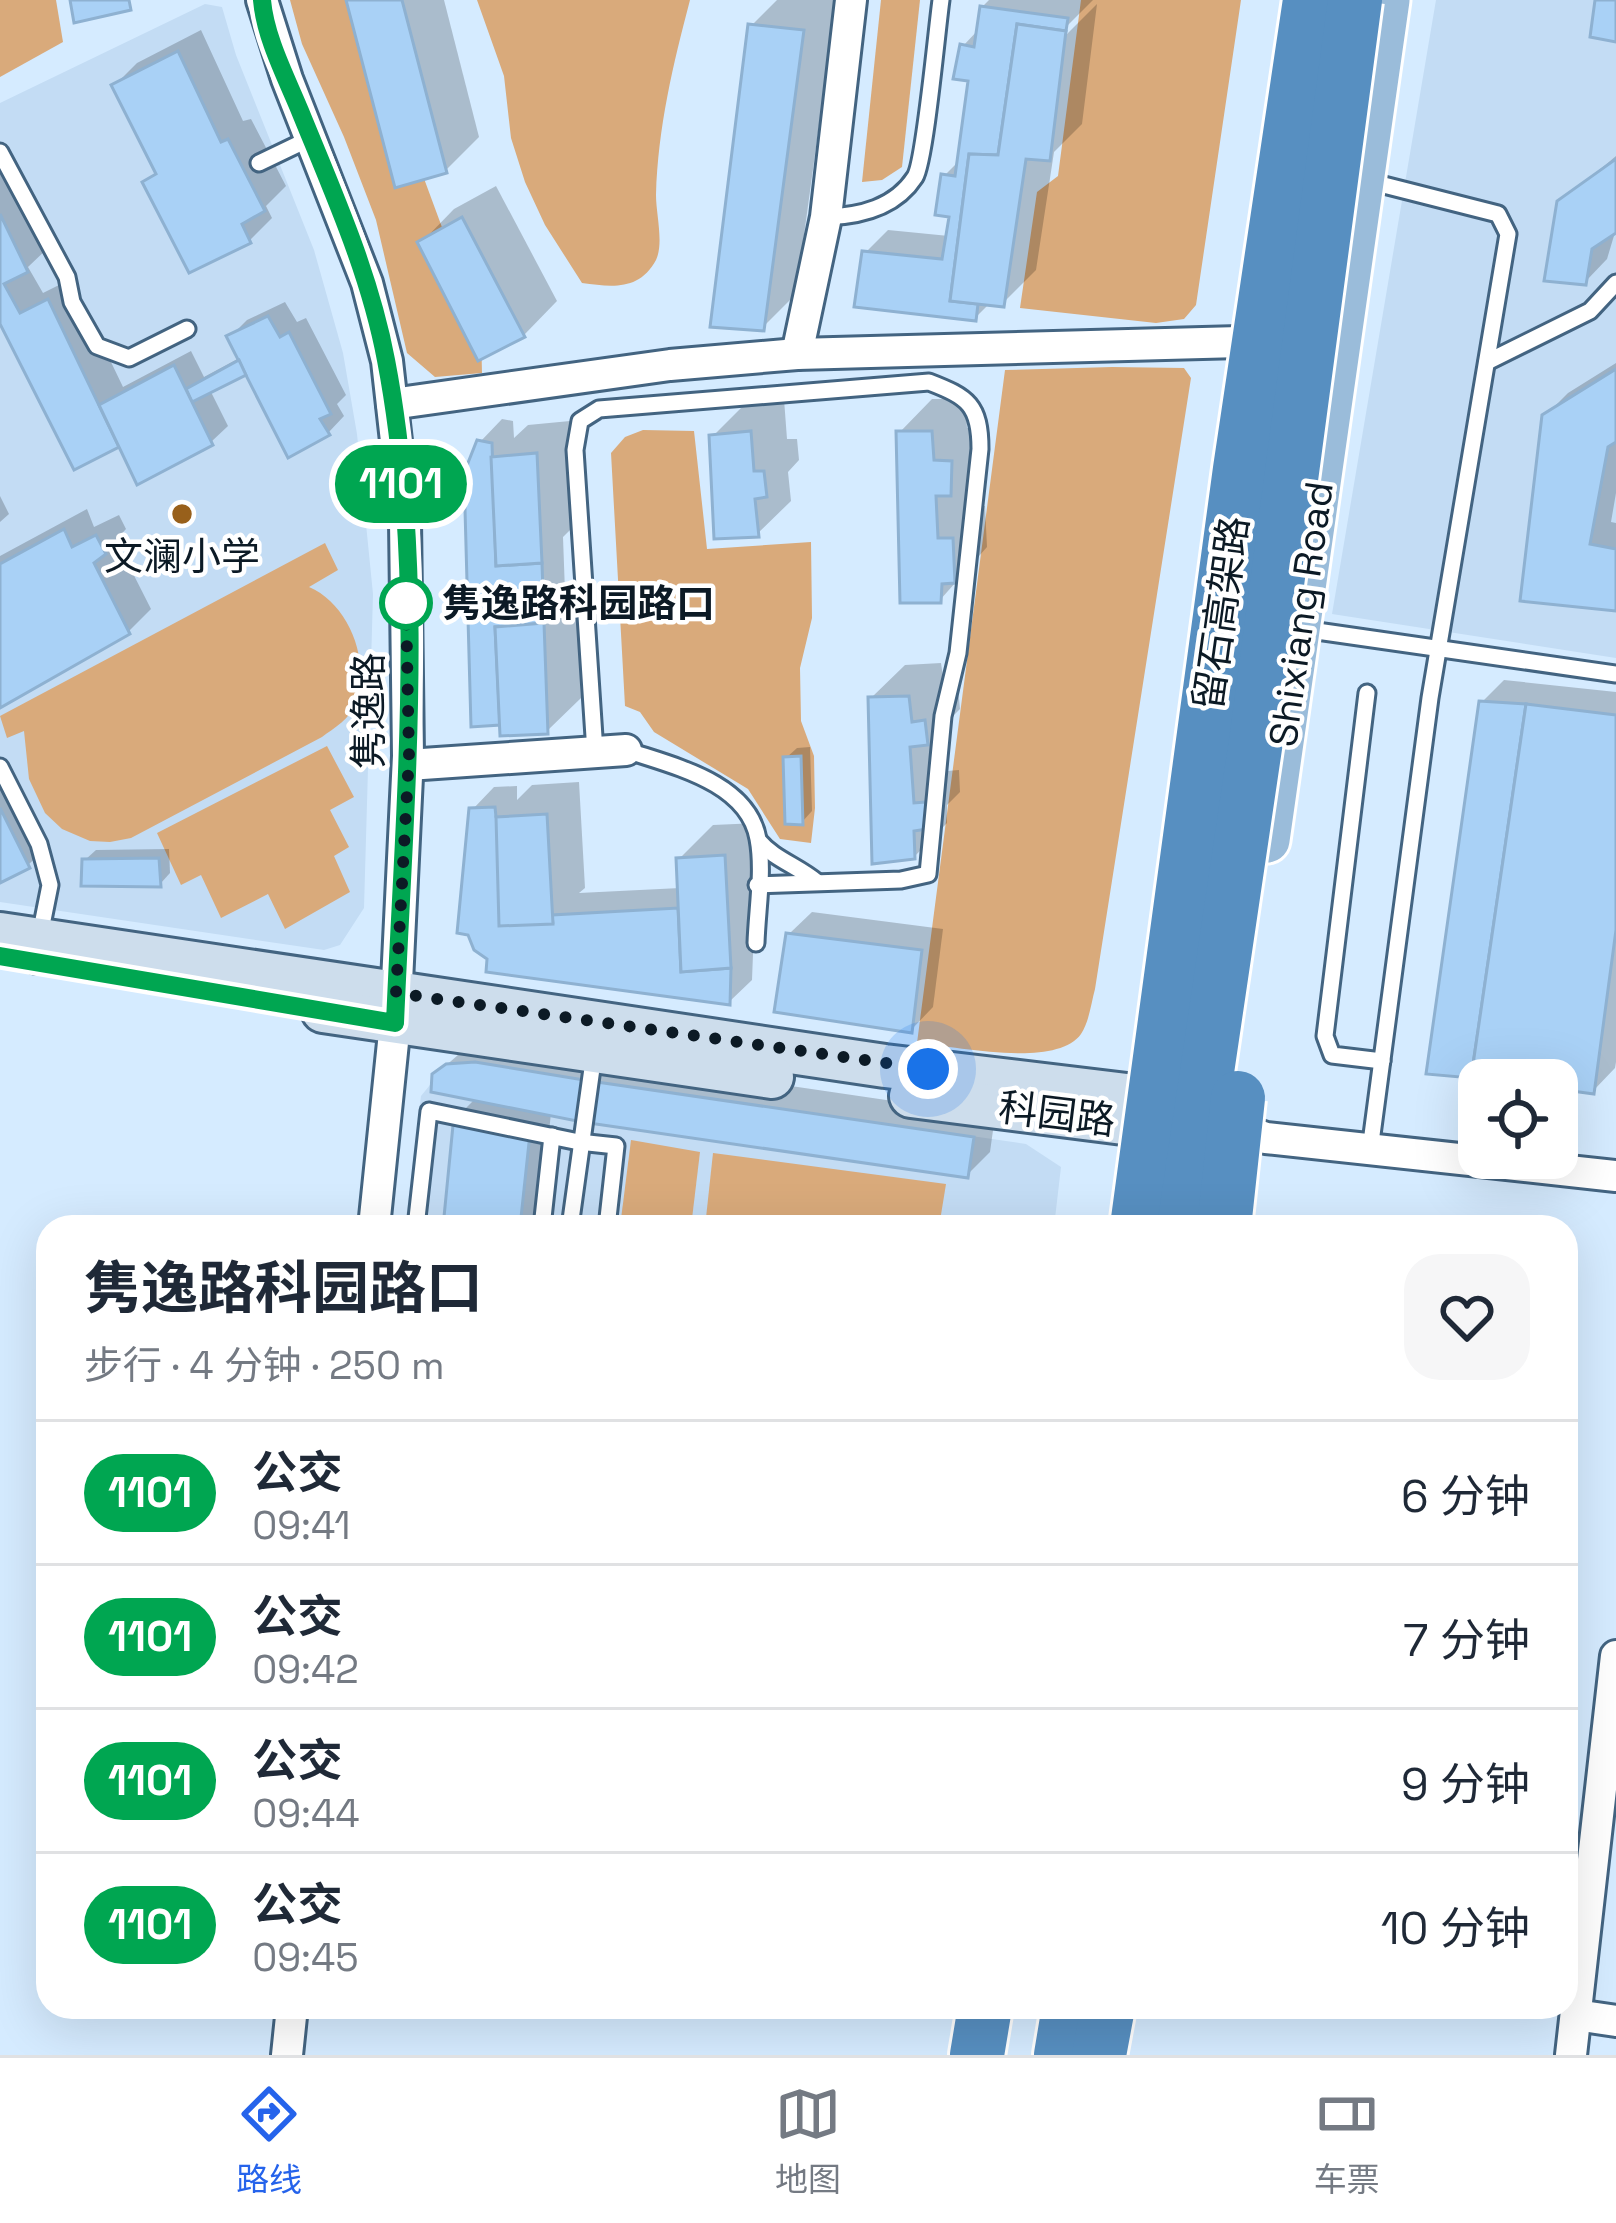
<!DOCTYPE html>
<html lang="zh">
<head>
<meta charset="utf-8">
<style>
  :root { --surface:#fff; --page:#f6f6f7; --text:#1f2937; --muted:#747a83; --line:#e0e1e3; --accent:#2563eb }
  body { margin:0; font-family:"Space Grotesk","Noto Sans SC",sans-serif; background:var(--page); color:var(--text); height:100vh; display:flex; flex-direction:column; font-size:45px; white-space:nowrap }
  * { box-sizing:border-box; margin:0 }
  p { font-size:39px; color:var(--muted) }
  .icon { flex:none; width:66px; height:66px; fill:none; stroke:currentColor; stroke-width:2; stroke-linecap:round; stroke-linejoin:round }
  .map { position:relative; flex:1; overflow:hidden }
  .drawer { position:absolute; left:36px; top:1215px; width:1542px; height:804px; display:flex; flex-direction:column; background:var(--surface); border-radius:36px; box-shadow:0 12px 48px #0002 }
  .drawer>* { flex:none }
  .badge { padding:0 24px; border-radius:39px; font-size:42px; line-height:78px }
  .controls { position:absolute; left:1458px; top:1059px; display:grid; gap:24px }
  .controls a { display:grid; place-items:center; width:120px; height:120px; border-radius:24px; background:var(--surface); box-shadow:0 12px 48px #0002; font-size:60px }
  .you { position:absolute; width:60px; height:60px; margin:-30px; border:9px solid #fff; border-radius:50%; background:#1a73e8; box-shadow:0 0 0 18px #1a73e833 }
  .map>.badge { position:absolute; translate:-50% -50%; box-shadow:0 0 0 6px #fff }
  .round { display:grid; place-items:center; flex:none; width:126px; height:126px; border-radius:36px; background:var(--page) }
  .head { display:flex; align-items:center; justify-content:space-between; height:204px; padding:0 48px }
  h1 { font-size:57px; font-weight:700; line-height:90px }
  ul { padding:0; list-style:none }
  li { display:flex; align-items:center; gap:36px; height:144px; padding:0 48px; border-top:3px solid var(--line) }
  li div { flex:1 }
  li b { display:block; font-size:45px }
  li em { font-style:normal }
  li .badge { min-width:132px; font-weight:700; text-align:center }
  .tabs { display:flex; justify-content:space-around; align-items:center; height:168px; border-top:3px solid var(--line); background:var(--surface); font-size:33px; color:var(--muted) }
  .tabs a { display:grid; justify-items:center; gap:6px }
  .tabs .active { color:var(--accent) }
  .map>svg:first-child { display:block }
  .built { fill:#c3dcf4 }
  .green { fill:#d9aa7b }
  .shadow { fill:#0003 }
  .building { fill:#a9d1f6; stroke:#8eb1d1; stroke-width:3 }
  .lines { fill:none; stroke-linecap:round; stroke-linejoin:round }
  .lane-casing { stroke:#436481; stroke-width:21 }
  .street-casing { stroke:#436481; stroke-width:36 }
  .secondary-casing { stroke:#436481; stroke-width:48 }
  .primary-casing { stroke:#fff; stroke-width:51 }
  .highway-casing { stroke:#fff; stroke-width:60 }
  .lane { stroke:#fff; stroke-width:15 }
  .street { stroke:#fff; stroke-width:30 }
  .secondary { stroke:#cdddec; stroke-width:42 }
  .primary { stroke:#9abcda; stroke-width:45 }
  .highway { stroke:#578fc1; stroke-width:54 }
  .highway-bridge-casing { stroke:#fff; stroke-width:60; stroke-linecap:butt }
  .highway-bridge { stroke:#578fc1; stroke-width:54 }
  .line-casing { stroke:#fff; stroke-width:27 }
  .line { stroke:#00a651; stroke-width:18 }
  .walk { stroke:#0c1a25; stroke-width:12; stroke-dasharray:0 21.6 }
  .poi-dot { fill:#98601b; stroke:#fff; stroke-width:4.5 }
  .stop-dot { fill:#fff; stroke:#00a651; stroke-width:6 }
  .labels { text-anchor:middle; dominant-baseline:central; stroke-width:9; stroke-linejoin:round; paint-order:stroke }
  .poi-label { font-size:39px; fill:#0c1a25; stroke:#fff }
  .stop-label { font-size:39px; font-weight:bold; fill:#0c1a25; stroke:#fff; text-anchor:start }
  .street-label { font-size:39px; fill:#0c1a25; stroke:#fff }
</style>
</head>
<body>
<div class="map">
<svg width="1616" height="2055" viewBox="0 0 1616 2055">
  <rect width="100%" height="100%" fill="#d5ebff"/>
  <g class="built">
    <polygon points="1436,0 1616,0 1616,658 1332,614"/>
    <polygon points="205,4 222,7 236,55 314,250 343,353 357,434 373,594 364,908 340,945 324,950 0,902 0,103"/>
    <polygon points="467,1063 1026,1144 1061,1167 1054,1227 405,1227 421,1096 438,1075"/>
  </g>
  <g class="green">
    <polygon points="0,0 56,0 63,42 0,77"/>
    <polygon points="290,0 395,0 419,165 481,333 482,373 435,377 407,353 376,220 344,137 302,44"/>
    <path d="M477,0H690C673,65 658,127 656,195C656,214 664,243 656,260C639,291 612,287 582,283L545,225L525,182L511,138L504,76Z"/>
    <polygon points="881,0 920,0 902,167 882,180 862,182"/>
    <polygon points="1081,0 1241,0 1196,305 1184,319 1156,323 1020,308 1037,192 1058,176"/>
    <path d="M1112,367L1184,368L1191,378L1095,989C1091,1004 1089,1022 1081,1034C1056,1069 956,1046 917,1043L1005,370Z"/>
    <polygon points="643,430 694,431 707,549 811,542 812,618 800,668 801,721 814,756 815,808 811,843 780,839 748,789 654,732 640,712 625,706 611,453 625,437"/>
    <path d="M325,543L338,570L309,587C349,604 371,661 356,703C350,719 334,728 322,737L131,838L110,842L90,841L62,829L45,813L29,779L24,731L7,738L0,716Z"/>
    <polygon points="327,746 354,797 330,810 349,847 334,856 350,892 285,929 268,894 221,918 201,875 181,885 157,833"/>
    <polygon points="631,1140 700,1152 691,1227 620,1227"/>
    <polygon points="713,1153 946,1184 939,1227 705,1227"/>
  </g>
  <g class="shadow">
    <polygon points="349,0 444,0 479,137 445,171"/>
    <polygon points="777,0 836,0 796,294 762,328 751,26"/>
    <polygon points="989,0 1093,0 1053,40 1057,44 1097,4 1082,124 1054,152 1036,270 1002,304 990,303 975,318 865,253 888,230 949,236 952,214 944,176 960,160 972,78 963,46 979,29 982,7"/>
    <polygon points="201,30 243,121 251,119 286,186 266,206 272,218 250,240 146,182 157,171 115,85 137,63"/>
    <polygon points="0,147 49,247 28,267 43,293 71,279 123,387 191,351 204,377 241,357 230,337 247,320 285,302 297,322 306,318 346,395 337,404 344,416 328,433 247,371 210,390 228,426 211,442 120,443 0,320"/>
    <polygon points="1616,156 1616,229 1607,259 1585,282 1560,203"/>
    <polygon points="496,186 557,301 524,335 421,243 454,209"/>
    <polygon points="1616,363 1616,493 1611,522 1616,523 1616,608 1524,598 1545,416 1568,393"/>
    <polygon points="784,399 787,439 797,439 799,460 788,472 791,501 757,534 712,437 746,403"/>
    <polygon points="932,399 965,399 967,428 984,429 984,460 969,474 970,506 985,506 987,547 940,600 899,433"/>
    <polygon points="502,419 513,421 514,438 528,425 570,421 574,526 563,537 565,592 577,591 581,698 547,731 480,442"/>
    <polygon points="0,496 9,514 0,522"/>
    <polygon points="87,509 94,527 119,515 126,529 116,540 151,609 128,632 0,704 0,556"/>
    <polygon points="941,663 945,690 958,688 960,709 943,726 947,771 959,770 960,792 947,805 947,823 914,857 871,698 905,665"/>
    <polygon points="1504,680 1616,692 1616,1062 1615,1068 1593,1091 1557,1086 1557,1080 1503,1080 1430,1071 1482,702"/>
    <polygon points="810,747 812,811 802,822 786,758 797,748"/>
    <polygon points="0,759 45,849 28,865 0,880"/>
    <polygon points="579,782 585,888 579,893 680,888 679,859 713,825 758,823 752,980 729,1002 489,969 472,810 494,787 517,786 517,800 532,785"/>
    <polygon points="169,849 170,873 160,884 85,860 96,850"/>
    <polygon points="812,912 943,929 933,1007 911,1030 789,934"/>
    <polygon points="466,1048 615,1060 995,1116 990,1152 967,1175 551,1113 539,1227 446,1227 457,1117 476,1098 435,1075"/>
  </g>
  <g class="building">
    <polygon points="70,0 129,0 131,10 74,23"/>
    <polygon points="346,0 402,0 447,173 395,188"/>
    <polygon points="1595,0 1616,0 1616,42 1590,37"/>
    <polygon points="980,6 1068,18 1066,31 1017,24 998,155 969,154 950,301 978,304 976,321 854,307 862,251 942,259 949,217 935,215 941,174 955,176 968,81 953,79 960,44 974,47"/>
    <polygon points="748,24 804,30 764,331 710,327"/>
    <polygon points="1017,24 1066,31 1050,161 1026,159 1004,307 950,301 969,154 998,155"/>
    <polygon points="178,51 221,142 228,139 265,211 242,224 251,243 189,273 142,182 156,174 111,85"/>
    <polygon points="1616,159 1616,233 1592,249 1586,285 1544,281 1557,201"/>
    <polygon points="0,214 28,272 4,284 20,313 48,299 119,447 74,470 0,324"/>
    <polygon points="462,217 525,337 478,361 417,242"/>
    <polygon points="268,316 280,337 289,332 331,414 320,419 330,435 288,458 226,336"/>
    <polygon points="239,360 246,375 192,402 186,389"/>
    <polygon points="174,365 213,445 137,485 99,405"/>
    <polygon points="1616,369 1616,442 1608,447 1590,544 1616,549 1616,611 1520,601 1542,415"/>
    <polygon points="751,431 754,471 764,471 767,497 755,499 759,537 714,539 709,435"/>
    <polygon points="896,431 932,431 934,460 952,461 951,496 936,496 938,538 953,538 955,583 942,584 941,603 900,603"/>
    <polygon points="477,440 492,443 496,566 542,563 544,623 495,627 500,725 471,727 464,473"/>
    <polygon points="537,453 542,563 496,566 491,457"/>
    <polygon points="64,529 72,547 96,535 106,554 94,563 130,634 0,708 0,564"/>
    <polygon points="544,623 548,734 500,736 495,627"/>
    <polygon points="909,696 912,722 925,720 928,745 910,747 914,803 926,802 927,829 914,831 915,859 872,864 868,697"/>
    <polygon points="1479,701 1526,704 1471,1078 1426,1074"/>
    <polygon points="1526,704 1616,715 1616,930 1594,1094 1557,1089 1557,1080 1471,1078"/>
    <polygon points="801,756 803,825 785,824 783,757"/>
    <polygon points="495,807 496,817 553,924 552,915 678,908 681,972 731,968 730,1005 486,972 487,959 474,950 468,935 457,933 469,808"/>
    <polygon points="0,808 30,868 0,883"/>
    <polygon points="547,814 553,924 499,926 496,817"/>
    <polygon points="725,855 731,968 681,972 676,858"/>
    <polygon points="159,858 161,887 81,886 82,859"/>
    <polygon points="786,933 922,950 912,1033 774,1012"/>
    <polygon points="475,1062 590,1081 582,1122 431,1092 432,1074 446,1064"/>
    <polygon points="590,1081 974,1137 968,1178 582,1122"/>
    <polygon points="454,1115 531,1124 520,1227 443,1227"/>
  </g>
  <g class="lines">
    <defs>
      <g id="lane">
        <polyline points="0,152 67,277 72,302 97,346 129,358 187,329"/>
        <polyline points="259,163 311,138"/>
        <polyline points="1368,181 1498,214 1508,234 1430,698 1370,1150"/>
        <path d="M826,217C860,216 895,208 915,177C925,161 937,28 941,0"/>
        <polyline points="1487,362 1590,311 1616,283"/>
        <polyline points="1303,629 1616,674"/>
        <polyline points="1367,693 1325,1036 1332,1055 1382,1061"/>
        <path d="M626,750C673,766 748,782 758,839C764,871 757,910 756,943"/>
        <path d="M595,752L575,450L580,421L599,409L929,382C968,397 980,405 980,449L958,653L943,716L928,874L901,880L757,885"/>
        <polyline points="0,767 39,844 50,885 34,965"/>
        <path d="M759,841C774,859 798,866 817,882"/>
        <polyline points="416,1227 429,1111 579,1142 616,1146 607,1227"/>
        <polyline points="542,1227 552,1136"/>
        <polyline points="570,1227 594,1054"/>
      </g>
      <g id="street">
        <polyline points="262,0 287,79 367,283 387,361 405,521 408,756 395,1023 374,1227"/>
        <polyline points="797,354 826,217 851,0"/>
        <polyline points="392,404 670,365 797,354 1240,342"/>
        <polyline points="408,765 626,750"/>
        <polyline points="1225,1124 1266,1138 1616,1176"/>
        <polyline points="1576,2015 1616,2021"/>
        <polyline points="287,2055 292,2007"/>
        <polyline points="1571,2055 1616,1656"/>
      </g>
      <g id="secondary">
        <polyline points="0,934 885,1066 1135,1096 1179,1109"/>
        <polyline points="323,1011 772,1077"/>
        <polyline points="911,1096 1131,1124 1171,1124"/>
      </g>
      <polyline id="primary" points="1267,840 1387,0"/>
      <g id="highway">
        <polyline points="977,2055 985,2007"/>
        <polyline points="1061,2055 1069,2007"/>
        <polyline points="1099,2055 1108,2007"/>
      </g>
    </defs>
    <use href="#lane" class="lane-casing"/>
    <use href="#street" class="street-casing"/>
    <use href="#secondary" class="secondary-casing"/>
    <use href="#primary" class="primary-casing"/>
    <use href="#highway" class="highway-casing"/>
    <use href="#lane" class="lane"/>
    <use href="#street" class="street"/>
    <use href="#secondary" class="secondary"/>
    <use href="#primary" class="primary"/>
    <use href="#highway" class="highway"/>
    <defs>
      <g id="highway-bridge">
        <polyline points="1137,1227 1240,469 1310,0"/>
        <polyline points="1184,1227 1257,734 1355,0"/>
        <polyline points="1224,1227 1238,1098"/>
      </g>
    </defs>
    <use href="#highway-bridge" class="highway-bridge-casing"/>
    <use href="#highway-bridge" class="highway-bridge"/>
  </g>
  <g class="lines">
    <defs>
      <path id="line" d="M0,956L395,1023C404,807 427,573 386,360C370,274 333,192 300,111C286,77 265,37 262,0"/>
    </defs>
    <use href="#line" class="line-casing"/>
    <use href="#line" class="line"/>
    <polyline class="walk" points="406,603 409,756 396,993 928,1069"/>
  </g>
  <circle class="poi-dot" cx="182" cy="514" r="12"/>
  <circle class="stop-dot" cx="406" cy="603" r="24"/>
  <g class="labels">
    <g class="poi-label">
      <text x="182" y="556">文澜小学</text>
    </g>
    <g class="stop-label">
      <text x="442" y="603">隽逸路科园路口</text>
    </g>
    <g class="street-label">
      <text transform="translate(1221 613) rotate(-82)">留石高架路</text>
      <text transform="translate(1301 614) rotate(-82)">Shixiang Road</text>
      <text transform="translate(368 711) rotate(-90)">隽逸路</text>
      <text transform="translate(1057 1114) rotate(7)">科园路</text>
    </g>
  </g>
</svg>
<div class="controls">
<a><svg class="icon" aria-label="locate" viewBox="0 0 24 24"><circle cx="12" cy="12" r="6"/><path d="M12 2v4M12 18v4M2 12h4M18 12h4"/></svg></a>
</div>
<div class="you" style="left:928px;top:1069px"></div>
<b class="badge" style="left:401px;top:484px;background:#00a651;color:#fff">1101</b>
<section class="drawer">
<div class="head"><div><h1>隽逸路科园路口</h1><p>步行 · 4 分钟 · 250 m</p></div><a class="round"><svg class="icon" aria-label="heart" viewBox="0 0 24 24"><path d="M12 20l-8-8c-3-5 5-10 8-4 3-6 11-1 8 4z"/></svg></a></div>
<ul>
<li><span class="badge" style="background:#00a651;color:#fff">1101</span><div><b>公交</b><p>09:41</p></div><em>6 分钟</em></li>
<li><span class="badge" style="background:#00a651;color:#fff">1101</span><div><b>公交</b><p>09:42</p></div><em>7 分钟</em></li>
<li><span class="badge" style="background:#00a651;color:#fff">1101</span><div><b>公交</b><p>09:44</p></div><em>9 分钟</em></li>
<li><span class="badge" style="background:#00a651;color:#fff">1101</span><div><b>公交</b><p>09:45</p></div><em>10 分钟</em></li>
</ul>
</section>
</div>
<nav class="tabs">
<a class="active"><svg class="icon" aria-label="directions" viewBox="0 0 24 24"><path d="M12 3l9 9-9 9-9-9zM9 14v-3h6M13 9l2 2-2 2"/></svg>路线</a>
<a><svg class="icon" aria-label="map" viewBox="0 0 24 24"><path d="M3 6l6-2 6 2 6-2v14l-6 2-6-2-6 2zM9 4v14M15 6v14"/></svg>地图</a>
<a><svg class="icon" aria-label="tickets" viewBox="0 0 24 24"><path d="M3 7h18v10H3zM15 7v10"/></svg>车票</a>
</nav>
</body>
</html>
